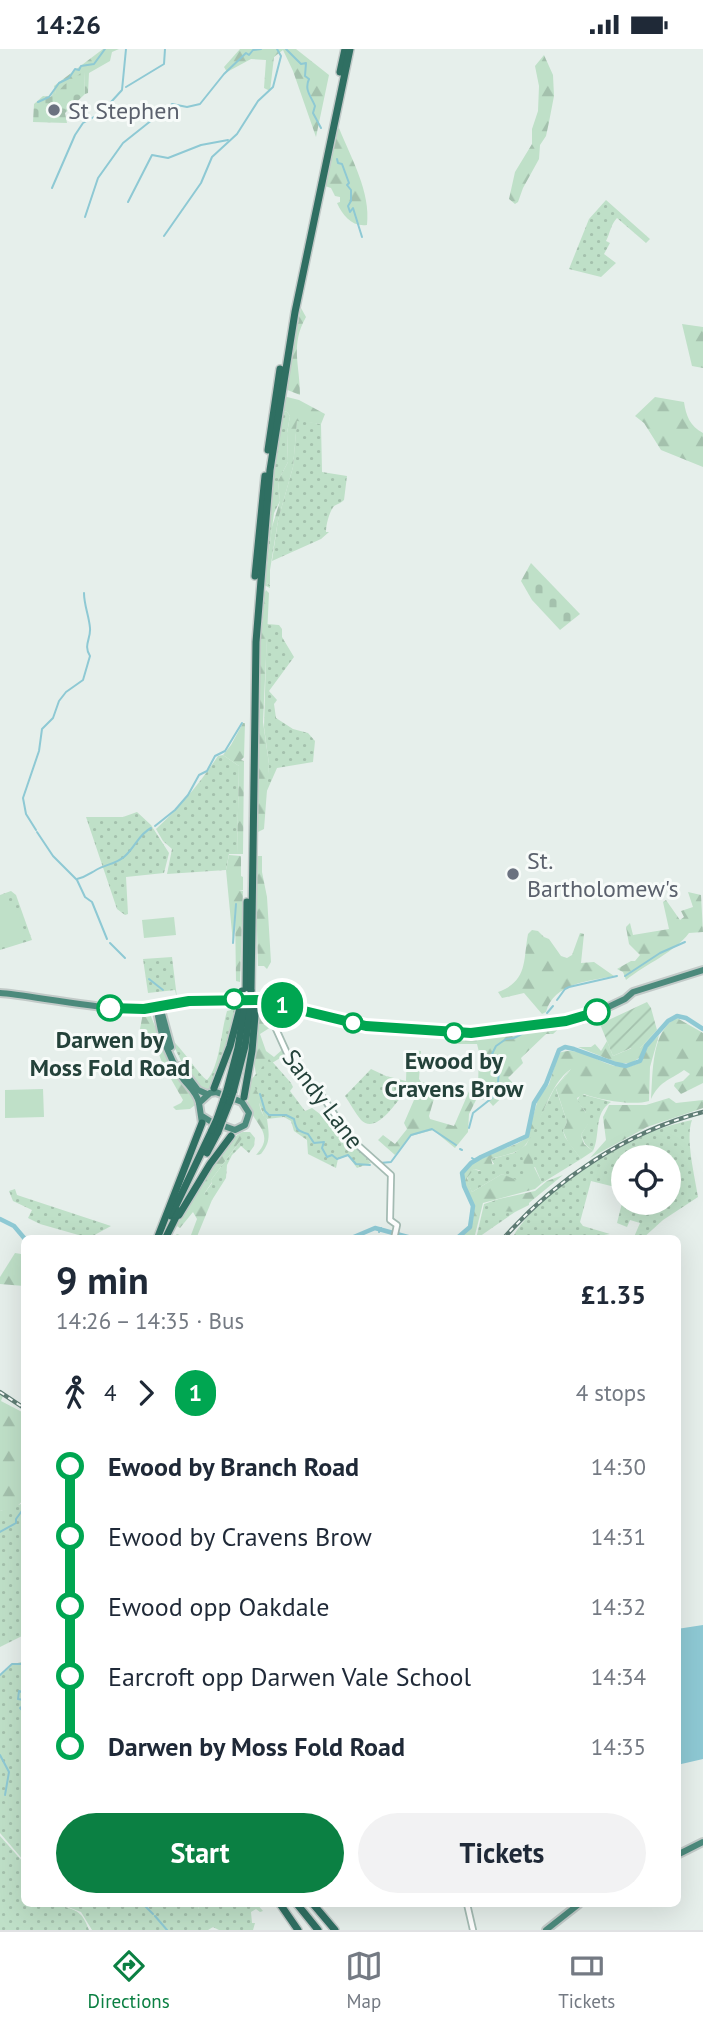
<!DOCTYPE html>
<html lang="en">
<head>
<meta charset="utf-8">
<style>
  :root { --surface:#fff; --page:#f2f2f3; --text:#1f2937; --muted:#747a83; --line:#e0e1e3; --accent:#0b8043 }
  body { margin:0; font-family:"PT Sans",sans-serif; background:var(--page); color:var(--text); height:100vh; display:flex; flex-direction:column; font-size:26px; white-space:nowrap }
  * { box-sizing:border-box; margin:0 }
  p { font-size:23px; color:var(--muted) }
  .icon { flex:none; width:38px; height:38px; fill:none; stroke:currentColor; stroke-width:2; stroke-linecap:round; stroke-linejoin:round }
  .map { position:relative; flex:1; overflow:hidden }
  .side { position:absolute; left:21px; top:1186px; width:660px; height:672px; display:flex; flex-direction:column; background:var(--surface); border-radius:10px; box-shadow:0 7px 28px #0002 }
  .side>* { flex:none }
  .badge { padding:0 14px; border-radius:23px; font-size:24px; line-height:46px }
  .tools { position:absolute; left:611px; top:1096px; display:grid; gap:14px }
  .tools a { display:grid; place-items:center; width:70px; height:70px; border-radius:50%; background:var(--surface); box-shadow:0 7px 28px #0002; font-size:35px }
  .map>.badge { position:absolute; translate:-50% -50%; box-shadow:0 0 0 4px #fff }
  .legs { display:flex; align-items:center; gap:10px; height:77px; padding:0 35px; font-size:23px }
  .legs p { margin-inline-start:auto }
  .overview { display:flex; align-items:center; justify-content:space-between; height:119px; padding:0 35px }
  h1 { font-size:38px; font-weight:600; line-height:52px }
  .action { display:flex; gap:14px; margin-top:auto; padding:14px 35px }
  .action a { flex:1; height:80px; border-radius:42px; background:var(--accent); color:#fff; font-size:28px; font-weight:600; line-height:80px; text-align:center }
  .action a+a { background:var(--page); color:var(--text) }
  ul { padding:0 35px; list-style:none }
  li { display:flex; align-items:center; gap:24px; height:70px; font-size:26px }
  li i { display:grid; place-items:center; width:10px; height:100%; margin:0 9px; background:currentColor }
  li i::after { content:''; width:18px; height:18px; margin:-9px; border:5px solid; border-radius:50%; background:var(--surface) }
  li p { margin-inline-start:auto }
  li:first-child i { background:linear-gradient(#0000 50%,currentColor 0) }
  li:last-child i { background:linear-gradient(currentColor 50%,#0000 0) }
  .status { display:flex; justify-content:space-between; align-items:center; height:49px; padding:0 35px; background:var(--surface); direction:ltr }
  .status svg { height:19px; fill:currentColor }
  .dock { display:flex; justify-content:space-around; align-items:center; height:98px; border-top:2px solid var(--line); background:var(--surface); font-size:19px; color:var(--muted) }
  .dock a { display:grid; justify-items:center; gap:4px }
  .dock .on { color:var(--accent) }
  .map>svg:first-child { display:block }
  .grass { fill:url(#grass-dots) }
  .forest { fill:url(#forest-firs) }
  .cemetery { fill:url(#cemetery-stones) }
  .garden { fill:url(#garden-furrows) }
  .pitch { fill:#bfe0c8 }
  .water { fill:#8ec9d4 }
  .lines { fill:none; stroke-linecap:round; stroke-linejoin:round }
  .stream { stroke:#8ec9d4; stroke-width:2 }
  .river { stroke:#8ec9d4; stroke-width:4.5 }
  .secondary-casing { stroke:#a4bbb3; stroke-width:8 }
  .trunk-casing { stroke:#c2cac8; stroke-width:10 }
  .motorway-casing { stroke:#c2cac8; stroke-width:10 }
  .secondary { stroke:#fff; stroke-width:4.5 }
  .trunk { stroke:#4c8a7c; stroke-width:6 }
  .motorway { stroke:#2f6f62; stroke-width:7 }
  .rail-casing { stroke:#5f7d75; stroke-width:4.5 }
  .rail { stroke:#f7fbf9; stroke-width:2; stroke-dasharray:5; stroke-linecap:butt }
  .motorway-bridge-casing { stroke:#c2cac8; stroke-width:10; stroke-linecap:butt }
  .motorway-bridge { stroke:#2f6f62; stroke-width:7 }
  .line-1-casing { stroke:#fff; stroke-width:16 }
  .line-1 { stroke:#00a651; stroke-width:10 }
  .worship-dot { fill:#6b7280; stroke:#f7fbf9; stroke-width:2.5 }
  .stop-1-dot { fill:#fff; stroke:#00a651; stroke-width:3.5 }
  .labels { text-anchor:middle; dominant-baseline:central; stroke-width:6; stroke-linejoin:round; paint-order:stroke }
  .worship-label { font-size:24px; fill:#5b616d; stroke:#f7fbf9; text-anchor:start }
  .stop-label { font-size:24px; font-weight:bold; fill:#24423a; stroke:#f7fbf9 }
  .street-label { font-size:24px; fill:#24423a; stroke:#f7fbf9 }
</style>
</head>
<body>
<div class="status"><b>14:26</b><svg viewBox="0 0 49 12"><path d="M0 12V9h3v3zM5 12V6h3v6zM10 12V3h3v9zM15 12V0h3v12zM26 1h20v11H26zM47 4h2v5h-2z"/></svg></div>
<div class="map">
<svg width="703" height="1881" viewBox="0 0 703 1881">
  <defs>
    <pattern id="grass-dots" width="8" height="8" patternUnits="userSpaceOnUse" patternTransform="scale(1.75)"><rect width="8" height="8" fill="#bfe0c8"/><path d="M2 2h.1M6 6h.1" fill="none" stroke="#a4c1ad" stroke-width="1.8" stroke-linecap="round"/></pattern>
    <pattern id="forest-firs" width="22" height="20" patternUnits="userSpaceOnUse" patternTransform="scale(1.75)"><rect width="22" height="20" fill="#bfe0c8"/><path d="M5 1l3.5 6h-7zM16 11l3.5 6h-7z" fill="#a4c1ad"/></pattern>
    <pattern id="cemetery-stones" width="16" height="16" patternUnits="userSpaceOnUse" patternTransform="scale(1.75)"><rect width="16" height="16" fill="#bfe0c8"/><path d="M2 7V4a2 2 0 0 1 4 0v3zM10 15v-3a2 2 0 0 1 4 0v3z" fill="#a4c1ad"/></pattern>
    <pattern id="garden-furrows" width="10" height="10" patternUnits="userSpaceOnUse" patternTransform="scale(1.75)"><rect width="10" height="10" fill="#bfe0c8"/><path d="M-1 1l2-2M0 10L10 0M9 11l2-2" fill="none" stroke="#a4c1ad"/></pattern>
  </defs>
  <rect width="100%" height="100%" fill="#e6efeb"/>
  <g class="grass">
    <path d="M606,151L650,190L646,194L617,169C611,175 610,184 606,192L610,194L604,205L616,214L601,228L569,220L589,170Z"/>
    <polygon points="281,361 287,363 290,367 287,384 288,413 278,432 280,452 274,464 265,533 270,536 270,539 262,535"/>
    <path d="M297,371L321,375L322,423L347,427L344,451C341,454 337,455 334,457C330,462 326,474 326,483H329L321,490L272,512L278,471L293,418Z"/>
    <polygon points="267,575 279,576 282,580 282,588 294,608 269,642 277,651 274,655 276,669 293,680 308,684 315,692 313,713 277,719 266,744 269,715 264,678"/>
    <path d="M223,706L239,717L237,805H229L226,821L167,825L172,800L163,792L156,780C180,758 200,734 218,707Z"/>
    <polygon points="137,763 151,776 169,804 164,824 126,828 128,865 125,866 117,860 86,768 123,768"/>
    <polygon points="11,842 16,846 32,891 0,901 0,846"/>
    <polygon points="172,908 177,949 175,941 148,944 143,910"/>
    <path d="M232,955L237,956L234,973L214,1036L210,1042C188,1034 180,1008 170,989C182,999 199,1026 207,1031C220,1017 221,982 227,962L231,961Z"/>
    <polygon points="269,1009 291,1034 293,1038 290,1042 305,1062 312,1059 324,1068 329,1062 348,1090 371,1114 357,1119 348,1107 338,1110 336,1119 308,1105 307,1091 294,1082 291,1072 284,1068 267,1070 264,1068 251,1031"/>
    <path d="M571,1019L556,1040L567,1073L563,1082L565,1088L581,1110L542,1134L535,1118L526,1120V1126L519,1133L502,1125L472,1143C468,1134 464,1127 474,1120L479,1122L494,1115L491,1110L514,1104L526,1096L554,1040Z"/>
    <path d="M371,1020L386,1027L400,1039L401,1048C393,1058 375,1085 361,1071C355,1064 350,1054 345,1047Z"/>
    <path d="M581,1045L611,1053C593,1065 601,1085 593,1102L585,1095L581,1086L588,1074L585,1062L577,1052Z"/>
    <path d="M692,1071C685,1089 695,1128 698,1148L663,1171L642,1190L634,1188L640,1174L630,1171L627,1178L617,1174L623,1150V1153H668V1108H623V1140L591,1132L580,1173L583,1177L610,1185L592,1188V1190H512C531,1152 601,1107 640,1088C656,1080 674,1075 692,1071Z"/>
    <polygon points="243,1083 250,1083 255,1089 254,1097 249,1104 241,1097 232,1106 227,1116 226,1129 212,1151 204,1151 204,1145 212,1134 211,1131 238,1095"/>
    <polygon points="15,1140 17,1146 111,1177 89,1189 40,1175 28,1169 32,1161 13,1152 9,1142"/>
    <polygon points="499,1150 499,1159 515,1163 476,1190 484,1155"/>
    <polygon points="24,1449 24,1586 0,1598 0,1462 21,1455"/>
    <polygon points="21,1613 24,1616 24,1812 0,1784 0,1627 12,1616"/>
    <path d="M0,1787L24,1814V1855C40,1855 70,1854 81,1866C84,1869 87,1876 89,1881H0Z"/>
    <polygon points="60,1855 196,1855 199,1860 197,1855 257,1855 263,1862 260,1863 256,1860 251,1863 252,1874 255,1874 253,1881 219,1881 213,1878 208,1881 92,1881 81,1863"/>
  </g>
  <g class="forest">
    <polygon points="103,0 119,0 112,3 110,12 89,24 88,44 85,45 84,23 56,46 54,37"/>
    <polygon points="240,0 296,0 329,26 316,88 293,22 283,1 274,8 270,42 264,39 266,11 251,10 227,23 224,18"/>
    <polygon points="544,6 553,26 554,47 549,73 546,87 540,96 539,110 523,139 518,153 515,155 509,150 515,123 532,95 532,80 538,62 539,37 535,17"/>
    <path d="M339,79C351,109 371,143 367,176C352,178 343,167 337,154L340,153V148L335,147L331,139L325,137L337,80Z"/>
    <path d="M301,259L306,268C290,296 300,316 300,346L285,340Z"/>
    <polygon points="682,275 703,278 703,319 692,317"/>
    <polygon points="283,347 299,351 325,365 321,375 297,372 293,418 278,471 270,521 270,536 265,533 272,478 280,452 278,432 288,413 287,384 290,367 287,363 281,361"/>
    <path d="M655,348L684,353C686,367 690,377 703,384V418L661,401L644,374L635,367Z"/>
    <polygon points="266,541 269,544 263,673 269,715 264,780 258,783 255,782 260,574 263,572 262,549"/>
    <polygon points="243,674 245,674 244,708 241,711 244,712 243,805 237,805 239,717 223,706 231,696"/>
    <polygon points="229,806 241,807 241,827 243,828 243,841 239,841 243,842 240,933 236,932 235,861 233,894 226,821"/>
    <polygon points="255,807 262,807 262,823 267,848 271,913 267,920 264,917 258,917"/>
    <path d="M688,843L701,846L703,883L689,884C675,903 646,915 626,931L623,923L617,920L631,912H635L640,906L629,895L626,878L630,874L633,886L669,880L663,853L666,851L680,871L684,868L681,862L693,858Z"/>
    <path d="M532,881L538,882L544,888L549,890L561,907L567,909L572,906L580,884L584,885L581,914L594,913L614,927C589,932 554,934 546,963L542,965L524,944L502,949L498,943C528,932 523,912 528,885Z"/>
    <polygon points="260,958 263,958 271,978 260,985 266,1002 274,1008 283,1000 285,1006 272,1014 269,1010 256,1025 254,1014"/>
    <polygon points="143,964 150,965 163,997 195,1049 195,1056 190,1060 176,1061 173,1058 181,1054 183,1051 163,1016 152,987 147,988 145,982 140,980"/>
    <path d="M677,969L703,984V1034L681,1045L674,1037L675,1034L683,1032L690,1025L684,1021C668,1032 660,1032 651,1050C653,1024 651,981 677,969Z"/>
    <polygon points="563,976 553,985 546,985 521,1009 523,1014 508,1029 515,1036 493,1057 487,1050 476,1051 469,1065 468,1083 455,1099 433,1081 411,1087 395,1106 378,1091 383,1086 395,1095 407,1080 404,1074 417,1044 413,1041 400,1046 399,1039 386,1027 406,1032 407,1001 421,1002 419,1030 421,1033 438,1036 429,1067 430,1070 454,1077 470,1040 478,1037 479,1003 477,995 455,995 445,987 471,987"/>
    <polygon points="657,981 645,996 640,1008 632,1014 618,1014 578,998 591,998 595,995 601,1002 607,992 613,1007 632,999 640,999"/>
    <path d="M659,986L650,1018L649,1052C633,1057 600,1051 584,1045L577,1049C579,1057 591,1066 588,1075C586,1079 583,1082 581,1086L584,1095L593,1102L581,1110L568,1093L563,1082L567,1073L556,1039L571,1020C549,1034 542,1075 526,1095C519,1105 502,1106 491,1110L493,1117L483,1122L474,1120L467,1129L472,1143L502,1125L519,1132L526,1125L521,1102L528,1097L532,1100L533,1116L542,1134L535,1140L483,1154L474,1190H458L471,1179L474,1157L465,1136L463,1124C479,1101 510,1103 527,1088L538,1050L549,1035L559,1004C588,993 610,1031 641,1013L648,997Z"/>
    <path d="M251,1031L259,1046C258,1053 261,1066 267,1070C269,1085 271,1093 261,1105L256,1106C277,1084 252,1075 248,1054C247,1047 250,1038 251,1031Z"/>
    <polygon points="669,1049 676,1054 703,1051 703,1059 647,1078 590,1109 606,1091 603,1068 609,1056 646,1056"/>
    <path d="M243,1083V1088L211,1131L212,1133L204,1145V1151H212L196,1190H171L177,1185L186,1188L191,1186L197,1170L193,1163L180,1179L177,1177C189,1156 222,1090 243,1083Z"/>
    <polygon points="563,1126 529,1154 529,1156 515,1163 499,1162 499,1150 535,1142 547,1132"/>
    <polygon points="15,1204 21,1205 24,1214 24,1237 0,1235 0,1228"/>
    <path d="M0,1345L3,1347L1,1352L24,1364V1387H22L24,1391V1449C18,1460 11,1459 0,1462Z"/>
  </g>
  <g class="cemetery">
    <polygon points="84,22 85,45 65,64 67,74 33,73 34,55 43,47 51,48 55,40 56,45 64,36"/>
    <polygon points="531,514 580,565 560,581 532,551 521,532"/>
  </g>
  <polygon class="garden" points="647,953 651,959 657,981 640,999 633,1003 631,999 613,1007 600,975"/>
  <g class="pitch">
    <polygon points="3,854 15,858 24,881 17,893 0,896 0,855"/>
    <polygon points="174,868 176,886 144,889 142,871"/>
    <polygon points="43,1040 44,1068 5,1069 5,1041"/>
  </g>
  <polygon class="water" points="703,1576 703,1710 677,1716 677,1580"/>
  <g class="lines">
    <g class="stream">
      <path d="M286,0L301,15L306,14L305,27L309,30C304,41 311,47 315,57L313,64L321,79"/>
      <polyline points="126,38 164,15 165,0"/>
      <polyline points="38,53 49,48 59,34 69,29 75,20 79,21 81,17 94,15 105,0"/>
      <polyline points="337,110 338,114 342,115 349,134 347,136 351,141 351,152 348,157 350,163 353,159 362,188"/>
      <polyline points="52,139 75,86 83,74 101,64 122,41 126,0"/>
      <polyline points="128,153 152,106 168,109 201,96 228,91"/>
      <polyline points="85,168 98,129 123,94 172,55 187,58 200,55 224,25 246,4 249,6 253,1 261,0"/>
      <polyline points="164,187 201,134 212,108 237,85 258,52 273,38 281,7 277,0"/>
      <polyline points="155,777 175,761 188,746 199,726 207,722 215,707 225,702 242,674"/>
      <path d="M36,781L26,765L23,749L39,702L42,680L53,669L59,652L66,643L83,631L90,607C83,596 91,590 90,579C89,567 84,556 84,544"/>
      <polyline points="37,783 53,807 77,831 85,848 92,853 107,890"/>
      <path d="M77,830C86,828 89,825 96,821C106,815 117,815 125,807C135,798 139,785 151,779"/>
      <polyline points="110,894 125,909"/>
      <polyline points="233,894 236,855"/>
      <polyline points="625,927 660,904 685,893"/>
      <polyline points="149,930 163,941"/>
      <polyline points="557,951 565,940 569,938 617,927"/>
      <polyline points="547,964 553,957"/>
      <path d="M260,1045L265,1062L269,1066H286L294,1070C296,1081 298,1082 308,1085L314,1094L324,1093L322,1099L327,1108L332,1106L337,1110L348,1106L356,1115L370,1116"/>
      <polyline points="469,1079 473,1064 497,1045 499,1022 491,1007 496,997 506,990 514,989 531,980"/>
      <polyline points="460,1100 462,1101"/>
      <polyline points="472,1109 475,1111"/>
      <polyline points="380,1114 391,1113 411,1086 432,1080 456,1096"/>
      <polyline points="379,1183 381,1179"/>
      <polyline points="0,1483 16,1474 16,1470 24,1459"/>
      <polyline points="0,1626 12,1615 24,1615"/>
      <polyline points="24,1644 19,1642 18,1650 24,1651"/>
      <polyline points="24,1656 20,1659 24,1663"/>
      <polyline points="24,1664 22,1666 24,1669"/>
      <polyline points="0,1706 9,1723 5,1746"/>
      <polyline points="143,1855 153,1865"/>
      <polyline points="155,1867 167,1881"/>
    </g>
    <g class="river">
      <polyline points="0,1170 14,1177 25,1190"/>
      <polyline points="349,1190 375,1179 415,1190"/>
      <polyline points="456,1190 470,1178 473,1157 464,1137 462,1124 471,1114 481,1108 527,1087 534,1054 546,1035 559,1001 565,998 574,1000 616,1015 626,1017 640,1012 646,997 668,972 677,967 686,969 703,980"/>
    </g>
    <defs>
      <g id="secondary">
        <polyline points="266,953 266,958 291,1013 320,1044 352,1091 391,1126 390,1171 397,1176 394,1190"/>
        <polyline points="467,1855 473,1881"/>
      </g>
      <g id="trunk">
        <path d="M0,944C33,946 150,971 171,956"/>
        <path d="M157,959C159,983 168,1006 181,1027C187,1036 197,1043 199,1054"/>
        <polyline points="144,960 189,952 259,951 366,977 471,984 581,971 625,950 633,943 703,921"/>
        <polyline points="161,961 171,998"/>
        <polyline points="180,1017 198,1041 207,1045"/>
        <polyline points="202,1067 210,1072 235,1081 245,1076 249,1064 242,1053 216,1043 210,1044 199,1054 202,1074"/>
        <polyline points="677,1806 703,1793"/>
        <polyline points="546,1881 579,1855"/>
      </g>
      <g id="motorway">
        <polyline points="340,23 345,0"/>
        <polyline points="268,401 280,320"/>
        <polyline points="255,527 265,427"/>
        <polyline points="246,942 247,853"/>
        <polyline points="251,942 256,593 270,421 295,263 350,0"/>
        <polyline points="214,1039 230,997 240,959"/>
        <polyline points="227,1041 238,999 245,955"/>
        <polyline points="233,1043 245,997 251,955"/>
        <polyline points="244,1048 252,1002 256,955"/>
        <polyline points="217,1070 224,1050"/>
        <polyline points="222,1072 230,1052"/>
        <polyline points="207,1104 218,1083"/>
        <polyline points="179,1166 210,1115 231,1087"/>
        <polyline points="171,1167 212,1081"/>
        <polyline points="157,1190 202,1074"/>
        <polyline points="165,1190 179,1162"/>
        <polyline points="280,1855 298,1881"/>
        <polyline points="297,1855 318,1881"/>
        <polyline points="313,1855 335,1881"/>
      </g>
    </defs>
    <use href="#secondary" class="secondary-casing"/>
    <use href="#trunk" class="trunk-casing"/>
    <use href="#motorway" class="motorway-casing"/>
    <use href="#secondary" class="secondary"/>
    <use href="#trunk" class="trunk"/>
    <use href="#motorway" class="motorway"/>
    <defs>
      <g id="rail">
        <path d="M503,1190C555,1131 626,1083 703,1063"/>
        <polyline points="0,1343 24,1359"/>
      </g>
    </defs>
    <use href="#rail" class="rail-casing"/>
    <use href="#rail" class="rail"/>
    <defs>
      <g id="motorway-bridge">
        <polyline points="241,955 242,942"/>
        <polyline points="251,955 251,942"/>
        <polyline points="224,1050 227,1041"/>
        <polyline points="230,1052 233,1043"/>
        <polyline points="212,1081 217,1070"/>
        <polyline points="218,1083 222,1072"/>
      </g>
    </defs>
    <use href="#motorway-bridge" class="motorway-bridge-casing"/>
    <use href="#motorway-bridge" class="motorway-bridge"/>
  </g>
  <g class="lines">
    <defs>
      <polyline id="line-1" points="110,959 144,960 189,952 259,951 366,977 471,984 566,972 597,963"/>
    </defs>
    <use href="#line-1" class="line-1-casing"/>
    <use href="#line-1" class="line-1"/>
  </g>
  <g class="worship-dot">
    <circle cx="54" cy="61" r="7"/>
    <circle cx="513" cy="825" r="7"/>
  </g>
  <g class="stop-1-dot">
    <circle cx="234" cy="950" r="9"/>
    <circle cx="110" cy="959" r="12"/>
    <circle cx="597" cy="963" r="12"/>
    <circle cx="353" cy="974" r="9"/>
    <circle cx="454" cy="984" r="9"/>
  </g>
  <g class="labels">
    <g class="worship-label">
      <text x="68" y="61">St Stephen</text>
      <text x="527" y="811">St.<tspan x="527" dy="28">Bartholomew's</tspan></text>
    </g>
    <g class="stop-label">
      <text x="110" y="990">Darwen by<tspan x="110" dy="28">Moss Fold Road</tspan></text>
      <text x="454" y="1011">Ewood by<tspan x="454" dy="28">Cravens Brow</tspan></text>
    </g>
    <g class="street-label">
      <text transform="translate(323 1050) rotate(53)">Sandy Lane</text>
    </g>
  </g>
</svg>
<div class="tools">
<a><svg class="icon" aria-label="locate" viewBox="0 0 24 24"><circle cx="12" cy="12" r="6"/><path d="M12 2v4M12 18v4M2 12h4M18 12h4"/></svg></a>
</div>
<b class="badge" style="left:282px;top:956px;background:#00a651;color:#fff">1</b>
<section class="side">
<div class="overview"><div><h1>9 min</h1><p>14:26 – 14:35 · Bus</p></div><b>£1.35</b></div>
<div class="legs"><svg class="icon" aria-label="walk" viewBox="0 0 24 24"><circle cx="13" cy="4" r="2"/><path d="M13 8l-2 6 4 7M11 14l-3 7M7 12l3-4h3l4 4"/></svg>4<svg class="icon" aria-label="forward" viewBox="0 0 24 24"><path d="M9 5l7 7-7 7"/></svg><b class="badge" style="background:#00a651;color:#fff">1</b><p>4 stops</p></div>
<ul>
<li><i style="color:#00a651"></i><b>Ewood by Branch Road</b><p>14:30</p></li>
<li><i style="color:#00a651"></i><span>Ewood by Cravens Brow</span><p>14:31</p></li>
<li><i style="color:#00a651"></i><span>Ewood opp Oakdale</span><p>14:32</p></li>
<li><i style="color:#00a651"></i><span>Earcroft opp Darwen Vale School</span><p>14:34</p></li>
<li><i style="color:#00a651"></i><b>Darwen by Moss Fold Road</b><p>14:35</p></li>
</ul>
<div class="action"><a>Start</a><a>Tickets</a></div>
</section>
</div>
<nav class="dock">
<a class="on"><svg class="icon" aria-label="directions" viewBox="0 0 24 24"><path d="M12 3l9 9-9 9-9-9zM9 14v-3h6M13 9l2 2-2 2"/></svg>Directions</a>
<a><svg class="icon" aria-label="map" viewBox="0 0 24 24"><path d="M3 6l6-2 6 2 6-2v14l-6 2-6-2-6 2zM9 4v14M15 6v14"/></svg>Map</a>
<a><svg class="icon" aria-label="tickets" viewBox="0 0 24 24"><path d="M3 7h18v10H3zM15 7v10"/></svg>Tickets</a>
</nav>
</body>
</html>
